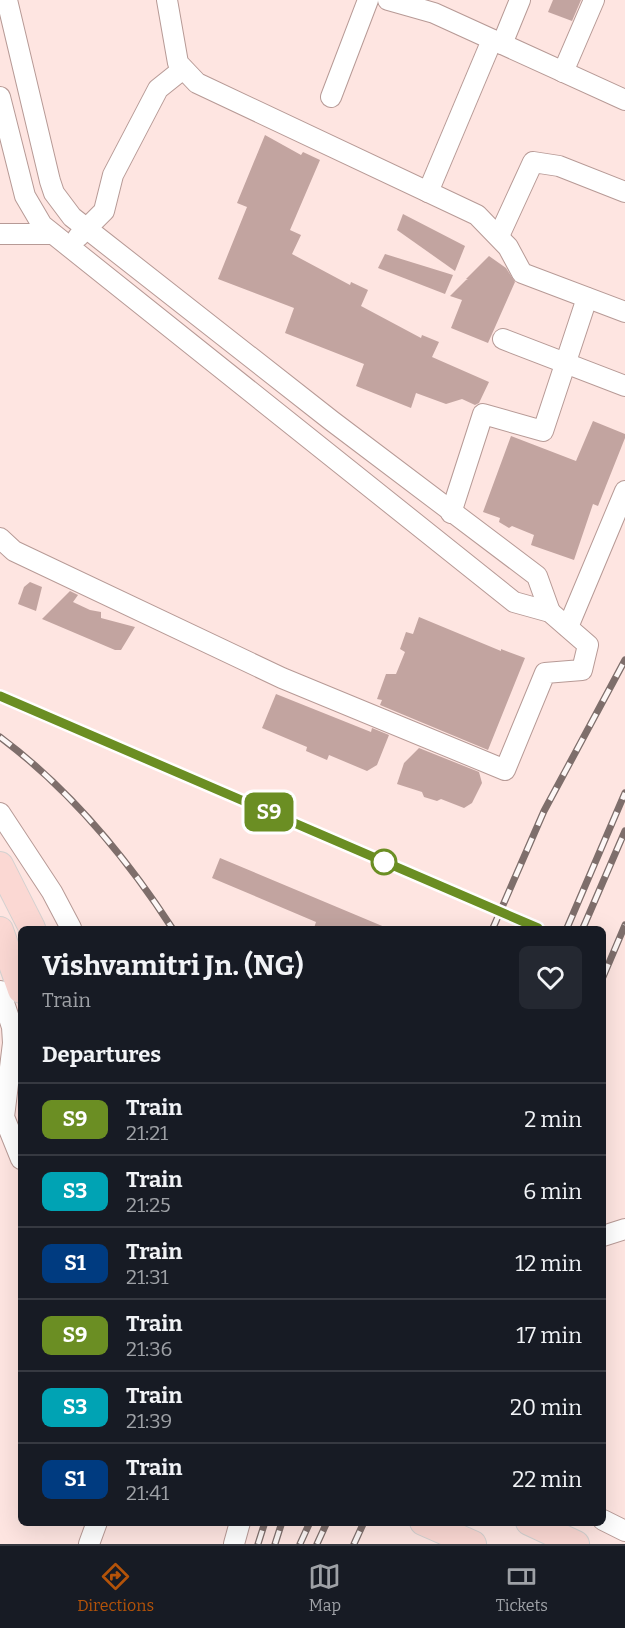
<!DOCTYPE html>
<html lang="en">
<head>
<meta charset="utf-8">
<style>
  :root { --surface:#171b24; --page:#242831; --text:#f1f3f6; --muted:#9ea1a6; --line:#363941; --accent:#b45309 }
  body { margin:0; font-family:Bitter,serif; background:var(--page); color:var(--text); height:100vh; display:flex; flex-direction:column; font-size:22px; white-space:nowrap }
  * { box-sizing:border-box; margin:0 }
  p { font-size:20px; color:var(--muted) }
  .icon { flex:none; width:33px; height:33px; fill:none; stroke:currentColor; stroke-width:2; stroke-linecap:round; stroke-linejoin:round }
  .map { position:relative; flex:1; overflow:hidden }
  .drawer { position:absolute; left:18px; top:926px; width:588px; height:600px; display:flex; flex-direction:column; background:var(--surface); border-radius:9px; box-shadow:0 6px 24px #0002 }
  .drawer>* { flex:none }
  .badge { padding:0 12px; border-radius:9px; font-size:21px; line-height:39px }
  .map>.badge { position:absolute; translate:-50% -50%; box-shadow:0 0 0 3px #fff }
  h2 { padding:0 24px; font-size:22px; line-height:54px }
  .round { display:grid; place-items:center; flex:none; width:63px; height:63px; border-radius:9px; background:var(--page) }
  .summary { display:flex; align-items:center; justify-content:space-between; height:102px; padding:0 24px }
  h1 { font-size:28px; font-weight:700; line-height:45px }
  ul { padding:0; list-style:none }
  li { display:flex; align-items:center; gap:18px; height:72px; padding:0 24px; border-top:2px solid var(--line) }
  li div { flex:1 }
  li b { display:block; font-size:22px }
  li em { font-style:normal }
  li .badge { min-width:66px; font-weight:700; text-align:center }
  .menu { display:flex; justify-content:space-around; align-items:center; height:84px; border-top:2px solid var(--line); background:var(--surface); font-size:16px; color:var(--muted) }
  .menu a { display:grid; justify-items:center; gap:3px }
  .menu .active { color:var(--accent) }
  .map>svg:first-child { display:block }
  .building { fill:#c2a4a0 }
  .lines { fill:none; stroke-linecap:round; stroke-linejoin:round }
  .minor-casing { stroke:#b79a96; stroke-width:22 }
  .major-casing { stroke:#d3d1d0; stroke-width:28 }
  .minor { stroke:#fff; stroke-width:20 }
  .major { stroke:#fbd8d3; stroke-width:26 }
  .rail-casing { stroke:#7e6e6b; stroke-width:7 }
  .rail { stroke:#fdf7f6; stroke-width:4.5; stroke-dasharray:14; stroke-linecap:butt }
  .line-casing { stroke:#fff; stroke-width:14 }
  .line { stroke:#6b8e23; stroke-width:9 }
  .stop-dot { fill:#fff; stroke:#6b8e23; stroke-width:3 }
</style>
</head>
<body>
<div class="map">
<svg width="625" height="1544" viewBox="0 0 625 1544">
  <rect width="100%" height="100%" fill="#fee5e1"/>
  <g class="building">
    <polygon points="553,0 581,0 572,21 548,12"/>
    <polygon points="265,135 301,155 303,152 320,160 290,230 301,235 292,254 350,285 351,282 368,290 361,306 421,338 422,335 439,342 432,357 489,382 479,403 475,405 462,399 446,404 416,393 411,408 356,386 364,364 285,333 294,308 218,279 247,207 237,203"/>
    <polygon points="403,214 465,246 455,271 397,230"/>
    <polygon points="385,254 453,275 445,294 378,268"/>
    <polygon points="489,256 506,268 515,282 488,343 451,328 462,300 450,296 466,280 468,280 466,279"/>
    <polygon points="593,421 625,434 625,438 598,506 593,504 574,560 531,545 534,535 512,526 509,528 499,522 500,518 483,512 511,436 576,461"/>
    <polygon points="30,582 42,587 36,611 18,604 24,587"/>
    <polygon points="70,591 78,595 73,602 90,610 101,612 101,618 135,627 121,650 115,650 42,619"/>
    <polygon points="419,617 501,651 501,649 525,658 488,750 380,705 382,700 377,699 386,674 396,674 405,652 400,649 406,632 413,634"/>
    <polygon points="276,694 371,732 372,728 389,735 377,765 367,771 329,755 327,760 306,751 307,747 262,728"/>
    <polygon points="419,748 479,772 482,783 472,803 464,808 441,799 437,801 424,797 422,792 397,784 404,763"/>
    <polygon points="220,858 387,928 314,928 316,922 212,878"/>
  </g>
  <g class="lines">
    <defs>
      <g id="minor">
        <polyline points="7,0 50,181 54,193 72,217 332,421 537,576 550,612"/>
        <polyline points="167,0 178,63 197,83 477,215 508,247 522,273 625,312"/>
        <polyline points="388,0 434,13 625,100"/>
        <polyline points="502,44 520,0"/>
        <polyline points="563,72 594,0"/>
        <polyline points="0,97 25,196 42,225 514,602 550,612 588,645 582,670 545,673 505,770 282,678 14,551 0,538"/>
        <polyline points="331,97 368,0"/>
        <polyline points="428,192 492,40"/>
        <polyline points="0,234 52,234"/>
        <polyline points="499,236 533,162 559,166 625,192"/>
        <polyline points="78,237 104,211 113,175 158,89 183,69"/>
        <polyline points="503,339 625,386"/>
        <polyline points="451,513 483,414 543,431 587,298"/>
        <polyline points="568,627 625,491"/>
        <polyline points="0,813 52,892 71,928"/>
        <polyline points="0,991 12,1027 13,1043 4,1117 21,1159"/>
        <polyline points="603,1236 625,1229"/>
        <polyline points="603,1520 625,1531"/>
        <polyline points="89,1544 97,1522"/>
        <polyline points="234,1544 240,1522"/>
      </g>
      <g id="major">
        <polyline points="0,865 32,928"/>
        <polyline points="0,930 21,990"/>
        <polyline points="423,1522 473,1544"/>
        <polyline points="529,1522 576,1544"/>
      </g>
    </defs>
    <use href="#minor" class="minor-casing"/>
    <use href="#major" class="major-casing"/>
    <use href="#minor" class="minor"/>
    <use href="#major" class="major"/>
    <defs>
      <g id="rail">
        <polyline points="0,696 484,905"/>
        <path d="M0,737C68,788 126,857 172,928"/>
        <polyline points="493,928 544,811 625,660"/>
        <polyline points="567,928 625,793"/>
        <polyline points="583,928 625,831"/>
        <polyline points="603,977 625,925"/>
        <polyline points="258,1544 265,1522"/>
        <polyline points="275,1544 282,1522"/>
        <polyline points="300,1544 310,1522"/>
        <polyline points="317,1544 327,1522"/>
        <polyline points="354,1544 364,1522"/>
      </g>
    </defs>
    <use href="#rail" class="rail-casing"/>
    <use href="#rail" class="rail"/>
  </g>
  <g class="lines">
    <defs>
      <polyline id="line" points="0,696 538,928"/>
    </defs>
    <use href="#line" class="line-casing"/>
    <use href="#line" class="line"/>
  </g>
  <circle class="stop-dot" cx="384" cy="862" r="12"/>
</svg>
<b class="badge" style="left:269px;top:812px;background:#6b8e23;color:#fff">S9</b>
<section class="drawer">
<div class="summary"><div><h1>Vishvamitri Jn. (NG)</h1><p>Train</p></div><a class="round"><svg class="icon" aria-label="heart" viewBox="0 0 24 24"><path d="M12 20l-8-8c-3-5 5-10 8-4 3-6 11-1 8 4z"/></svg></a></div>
<h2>Departures</h2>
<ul>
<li><span class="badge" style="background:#6b8e23;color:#fff">S9</span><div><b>Train</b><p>21:21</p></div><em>2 min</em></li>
<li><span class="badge" style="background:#00a3b4;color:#fff">S3</span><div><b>Train</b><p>21:25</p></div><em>6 min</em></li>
<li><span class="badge" style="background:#003b80;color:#fff">S1</span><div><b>Train</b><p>21:31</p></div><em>12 min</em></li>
<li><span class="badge" style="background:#6b8e23;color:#fff">S9</span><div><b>Train</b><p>21:36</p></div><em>17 min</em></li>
<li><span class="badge" style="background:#00a3b4;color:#fff">S3</span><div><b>Train</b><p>21:39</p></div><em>20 min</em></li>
<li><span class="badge" style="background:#003b80;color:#fff">S1</span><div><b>Train</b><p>21:41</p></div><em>22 min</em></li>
</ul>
</section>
</div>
<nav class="menu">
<a class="active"><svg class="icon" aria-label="directions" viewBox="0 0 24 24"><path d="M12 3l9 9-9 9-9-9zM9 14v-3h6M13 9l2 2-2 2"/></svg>Directions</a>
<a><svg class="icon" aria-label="map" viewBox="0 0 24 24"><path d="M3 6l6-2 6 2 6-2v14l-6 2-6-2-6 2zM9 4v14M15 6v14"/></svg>Map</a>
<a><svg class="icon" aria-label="tickets" viewBox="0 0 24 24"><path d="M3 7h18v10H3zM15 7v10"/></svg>Tickets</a>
</nav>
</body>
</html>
